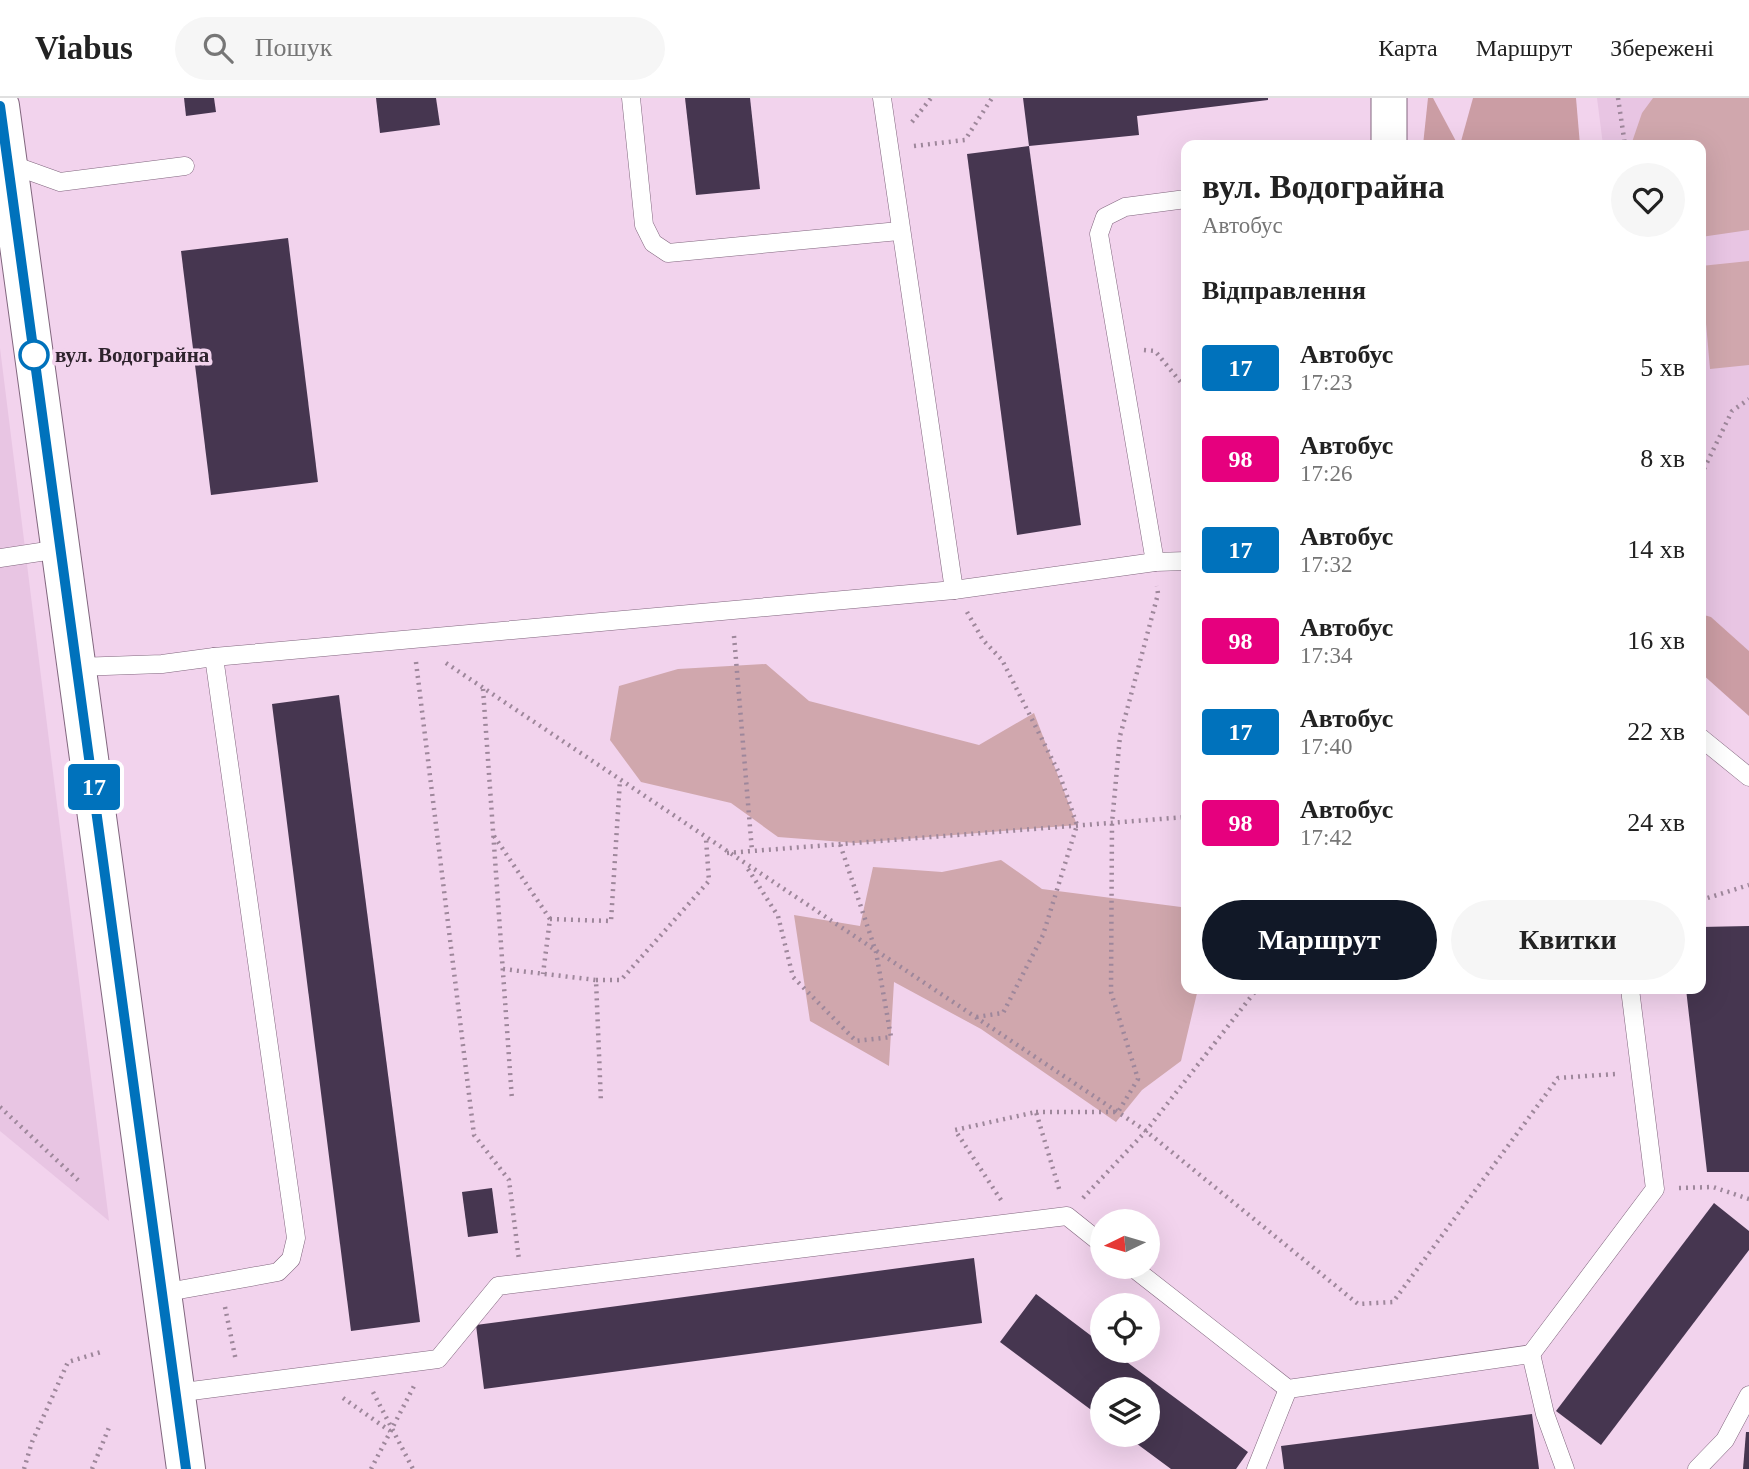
<!DOCTYPE html>
<html lang="uk">
<head>
<meta charset="utf-8">
<style>
  :root { --surface:#fff; --page:#f6f6f6; --text:#222; --muted:#767676; --line:#e0e0e0; --accent:#111827 }
  body { margin:0; font-family:Georgia,serif; background:var(--page); color:var(--text); height:100vh; display:flex; flex-direction:column; font-size:26px; white-space:nowrap }
  * { box-sizing:border-box; margin:0 }
  p { font-size:23px; color:var(--muted) }
  .icon { flex:none; width:38px; height:38px; fill:none; stroke:currentColor; stroke-width:2; stroke-linecap:round; stroke-linejoin:round }
  .map { position:relative; flex:1; overflow:hidden }
  .drawer { position:absolute; left:1181px; top:42px; width:525px; height:854px; display:flex; flex-direction:column; background:var(--surface); border-radius:14px; box-shadow:0 7px 28px #0002 }
  .drawer>* { flex:none }
  .badge { padding:0 14px; border-radius:5px; font-size:24px; line-height:46px }
  .needle { width:46px; rotate:265deg }
  .controls { position:absolute; left:1090px; top:1111px; display:grid; gap:14px }
  .controls a { display:grid; place-items:center; width:70px; height:70px; border-radius:50%; background:var(--surface); box-shadow:0 7px 28px #0002; font-size:35px }
  .map>.badge { position:absolute; translate:-50% -50%; box-shadow:0 0 0 4px #fff }
  h2 { padding:0 21px; font-size:26px; line-height:63px }
  .round { display:grid; place-items:center; flex:none; width:74px; height:74px; border-radius:37px; background:var(--page) }
  .summary { display:flex; align-items:center; justify-content:space-between; height:119px; padding:0 21px }
  h1 { font-size:33px; font-weight:600; line-height:52px }
  .action { display:flex; gap:14px; margin-top:auto; padding:14px 21px }
  .action a { flex:1; height:80px; border-radius:42px; background:var(--accent); color:#fff; font-size:28px; font-weight:600; line-height:80px; text-align:center }
  .action a+a { background:var(--page); color:var(--text) }
  ul { padding:0; list-style:none }
  li { display:flex; align-items:center; gap:21px; height:91px; padding:0 21px }
  li div { flex:1 }
  li b { display:block; font-size:26px }
  li em { font-style:normal }
  li .badge { min-width:77px; font-weight:700; text-align:center }
  header { display:flex; align-items:center; gap:42px; box-sizing:border-box; height:98px; padding:0 35px; background:var(--surface); border-bottom:2px solid var(--line) }
  header strong { font-size:33px }
  nav { display:flex; gap:38px; margin-inline-start:auto; font-size:24px }
  .search { width:490px; height:63px; background:var(--page); display:flex; align-items:center; gap:18px; box-sizing:border-box; padding:0 24px; border-radius:38px; color:var(--muted); font-size:26px }
  .map>svg:first-child { display:block }
  .built { fill:#e8c5e3 }
  .green { fill:#d0a7ad }
  .forest { fill:#cb9da4 }
  .building { fill:#463650 }
  .lines { fill:none; stroke-linecap:round; stroke-linejoin:round }
  .service-casing { stroke:#81667e; stroke-width:19 }
  .minor-casing { stroke:#81667e; stroke-width:37 }
  .tertiary-casing { stroke:#81667e; stroke-width:40 }
  .path { stroke:#9e879b; stroke-width:4.5; stroke-dasharray:2 5; stroke-linecap:butt }
  .service { stroke:#fff; stroke-width:18 }
  .minor { stroke:#fff; stroke-width:35 }
  .tertiary { stroke:#fff; stroke-width:38 }
  .line-casing { stroke:#fff; stroke-width:16 }
  .line { stroke:#0072bc; stroke-width:10 }
  .stop-dot { fill:#fff; stroke:#0072bc; stroke-width:3.5 }
  .labels { text-anchor:middle; dominant-baseline:central; stroke-width:7; stroke-linejoin:round; paint-order:stroke }
  .stop-label { font-size:21px; font-weight:bold; fill:#2e232d; stroke:#f2d3ed; text-anchor:start }
</style>
</head>
<body>
<header>
<strong>Viabus</strong>
<div class="search"><svg class="icon" aria-label="search" viewBox="0 0 24 24"><circle cx="10" cy="10" r="6"/><path d="M15 15l6 6"/></svg>Пошук</div>
<nav><a>Карта</a><a>Маршрут</a><a>Збережені</a></nav>
</header>
<div class="map">
<svg width="1749" height="1371" viewBox="0 0 1749 1371">
  <rect width="100%" height="100%" fill="#f2d3ed"/>
  <g class="built">
    <polygon points="1597,0 1749,0 1749,553 1711,519 1701,516 1701,47 1603,47"/>
    <polygon points="0,250 109,1123 0,1033"/>
  </g>
  <g class="green">
    <polygon points="1653,0 1749,0 1749,132 1701,139 1701,47 1631,47 1642,15"/>
    <polygon points="1749,163 1749,267 1710,271 1701,168"/>
    <polygon points="766,566 809,603 979,647 1034,615 1077,727 856,745 778,739 731,705 641,684 610,642 619,588 678,571"/>
    <polygon points="1001,762 1042,791 1181,809 1186,835 1186,891 1198,891 1181,963 1142,992 1116,1024 981,931 894,884 889,968 810,923 794,817 860,828 873,769 942,774"/>
  </g>
  <g class="forest">
    <polygon points="1428,0 1433,0 1458,47 1423,47"/>
    <polygon points="1473,0 1576,0 1580,47 1460,47"/>
    <polygon points="1701,516 1711,519 1749,553 1749,618 1701,575"/>
  </g>
  <g class="building">
    <polygon points="184,0 214,0 216,14 186,18"/>
    <polygon points="376,0 436,0 440,27 380,35"/>
    <polygon points="685,0 750,0 760,91 696,97"/>
    <polygon points="1023,0 1268,0 1268,2 1137,18 1139,37 1029,48"/>
    <polygon points="1029,48 1081,427 1017,437 967,56"/>
    <polygon points="288,140 318,384 211,397 181,153"/>
    <polygon points="339,597 420,1224 351,1233 272,606"/>
    <polygon points="1749,828 1749,1074 1707,1074 1686,891 1701,891 1701,829"/>
    <polygon points="492,1090 498,1135 468,1139 462,1094"/>
    <polygon points="1714,1105 1749,1133 1749,1152 1601,1347 1556,1313"/>
    <polygon points="974,1160 982,1225 484,1291 476,1227"/>
    <polygon points="1036,1196 1102,1246 1102,1253 1112,1253 1248,1354 1236,1371 1171,1371 1125,1337 1148,1337 1148,1292 1102,1292 1102,1320 1000,1244"/>
    <polygon points="1532,1316 1539,1371 1284,1371 1281,1348"/>
    <polygon points="1746,1334 1749,1334 1749,1371 1743,1371"/>
  </g>
  <g class="lines">
    <defs>
      <g id="service">
        <polyline points="631,0 644,127 653,145 668,155 899,133"/>
        <polyline points="882,0 954,492"/>
        <polyline points="7,65 60,84 185,68"/>
        <polyline points="0,460 60,451"/>
        <polyline points="1155,464 1099,136 1105,119 1125,109 1186,101"/>
        <polyline points="77,569 162,566 214,559 954,492 1155,464 1186,463"/>
        <polyline points="1701,640 1749,679"/>
        <polyline points="1132,1169 1288,1291 1531,1256 1545,1316 1565,1371"/>
        <polyline points="162,1195 278,1174 291,1161 296,1140 214,559"/>
        <polyline points="1531,1256 1655,1091 1630,891"/>
        <polyline points="176,1295 438,1261 498,1188 1067,1118 1102,1146"/>
        <polyline points="1256,1371 1288,1291"/>
        <polyline points="1697,1371 1725,1342 1749,1297"/>
      </g>
      <polyline id="minor" points="1389,0 1389,47"/>
      <polyline id="tertiary" points="0,8 186,1371"/>
    </defs>
    <use href="#service" class="service-casing"/>
    <use href="#minor" class="minor-casing"/>
    <use href="#tertiary" class="tertiary-casing"/>
    <g class="path">
      <polyline points="1618,0 1625,47"/>
      <polyline points="912,24 931,0"/>
      <polyline points="914,48 965,42 992,0"/>
      <polyline points="1144,252 1155,253 1184,288 1186,286"/>
      <polyline points="1701,377 1732,313 1749,301"/>
      <polyline points="967,514 983,542 1002,562 1059,675 1077,727 1043,837 1003,915 976,919"/>
      <polyline points="734,538 752,753"/>
      <polyline points="416,564 474,1037 509,1082 519,1162"/>
      <polyline points="446,565 1146,1033 1358,1206 1393,1204 1558,980 1615,976"/>
      <polyline points="483,591 512,1002"/>
      <polyline points="494,738 550,821 543,876"/>
      <polyline points="727,755 1186,719"/>
      <polyline points="748,771 778,818 793,879 856,943 891,939 876,854 840,746"/>
      <polyline points="1701,802 1749,787"/>
      <polyline points="550,821 611,823 620,682"/>
      <polyline points="503,871 596,882 601,1005"/>
      <polyline points="596,882 621,882 709,783 706,741"/>
      <polyline points="0,1009 79,1083"/>
      <polyline points="1036,1014 1118,1014 1138,981 1111,894 1112,725 1120,638 1158,496 1157,488"/>
      <polyline points="1679,1090 1713,1089 1749,1101"/>
      <polyline points="1083,1100 1146,1033 1257,891"/>
      <polyline points="1001,1102 955,1032 1036,1014 1060,1094"/>
      <polyline points="225,1209 236,1263"/>
      <polyline points="373,1294 413,1371"/>
      <polyline points="343,1300 390,1333"/>
      <polyline points="24,1371 32,1344 68,1264 101,1254"/>
      <polyline points="92,1371 110,1327"/>
      <polyline points="371,1371 414,1288"/>
    </g>
    <use href="#service" class="service"/>
    <use href="#minor" class="minor"/>
    <use href="#tertiary" class="tertiary"/>
  </g>
  <g class="lines">
    <defs>
      <polyline id="line" points="0,8 186,1371"/>
    </defs>
    <use href="#line" class="line-casing"/>
    <use href="#line" class="line"/>
  </g>
  <circle class="stop-dot" cx="34" cy="257" r="14"/>
  <g class="labels">
    <g class="stop-label">
      <text x="55" y="257">вул. Водограйна</text>
    </g>
  </g>
</svg>
<div class="controls">
<a><svg class="needle" viewBox="-14 -14 28 28"><path d="M0-13l5 13h-10z" fill="#e53935"/><path d="M0 13l5-13h-10z" fill="#767676"/></svg></a>
<a><svg class="icon" aria-label="locate" viewBox="0 0 24 24"><circle cx="12" cy="12" r="6"/><path d="M12 2v4M12 18v4M2 12h4M18 12h4"/></svg></a>
<a><svg class="icon" aria-label="layers" viewBox="0 0 24 24"><path d="M12 4l9 5-9 5-9-5zM3 14l9 5 9-5"/></svg></a>
</div>
<b class="badge" style="left:94px;top:689px;background:#0072bc;color:#fff">17</b>
<section class="drawer">
<div class="summary"><div><h1>вул. Водограйна</h1><p>Автобус</p></div><a class="round"><svg class="icon" aria-label="heart" viewBox="0 0 24 24"><path d="M12 20l-8-8c-3-5 5-10 8-4 3-6 11-1 8 4z"/></svg></a></div>
<h2>Відправлення</h2>
<ul>
<li><span class="badge" style="background:#0072bc;color:#fff">17</span><div><b>Автобус</b><p>17:23</p></div><em>5 хв</em></li>
<li><span class="badge" style="background:#e6007e;color:#fff">98</span><div><b>Автобус</b><p>17:26</p></div><em>8 хв</em></li>
<li><span class="badge" style="background:#0072bc;color:#fff">17</span><div><b>Автобус</b><p>17:32</p></div><em>14 хв</em></li>
<li><span class="badge" style="background:#e6007e;color:#fff">98</span><div><b>Автобус</b><p>17:34</p></div><em>16 хв</em></li>
<li><span class="badge" style="background:#0072bc;color:#fff">17</span><div><b>Автобус</b><p>17:40</p></div><em>22 хв</em></li>
<li><span class="badge" style="background:#e6007e;color:#fff">98</span><div><b>Автобус</b><p>17:42</p></div><em>24 хв</em></li>
</ul>
<div class="action"><a>Маршрут</a><a>Квитки</a></div>
</section>
</div>
</body>
</html>
